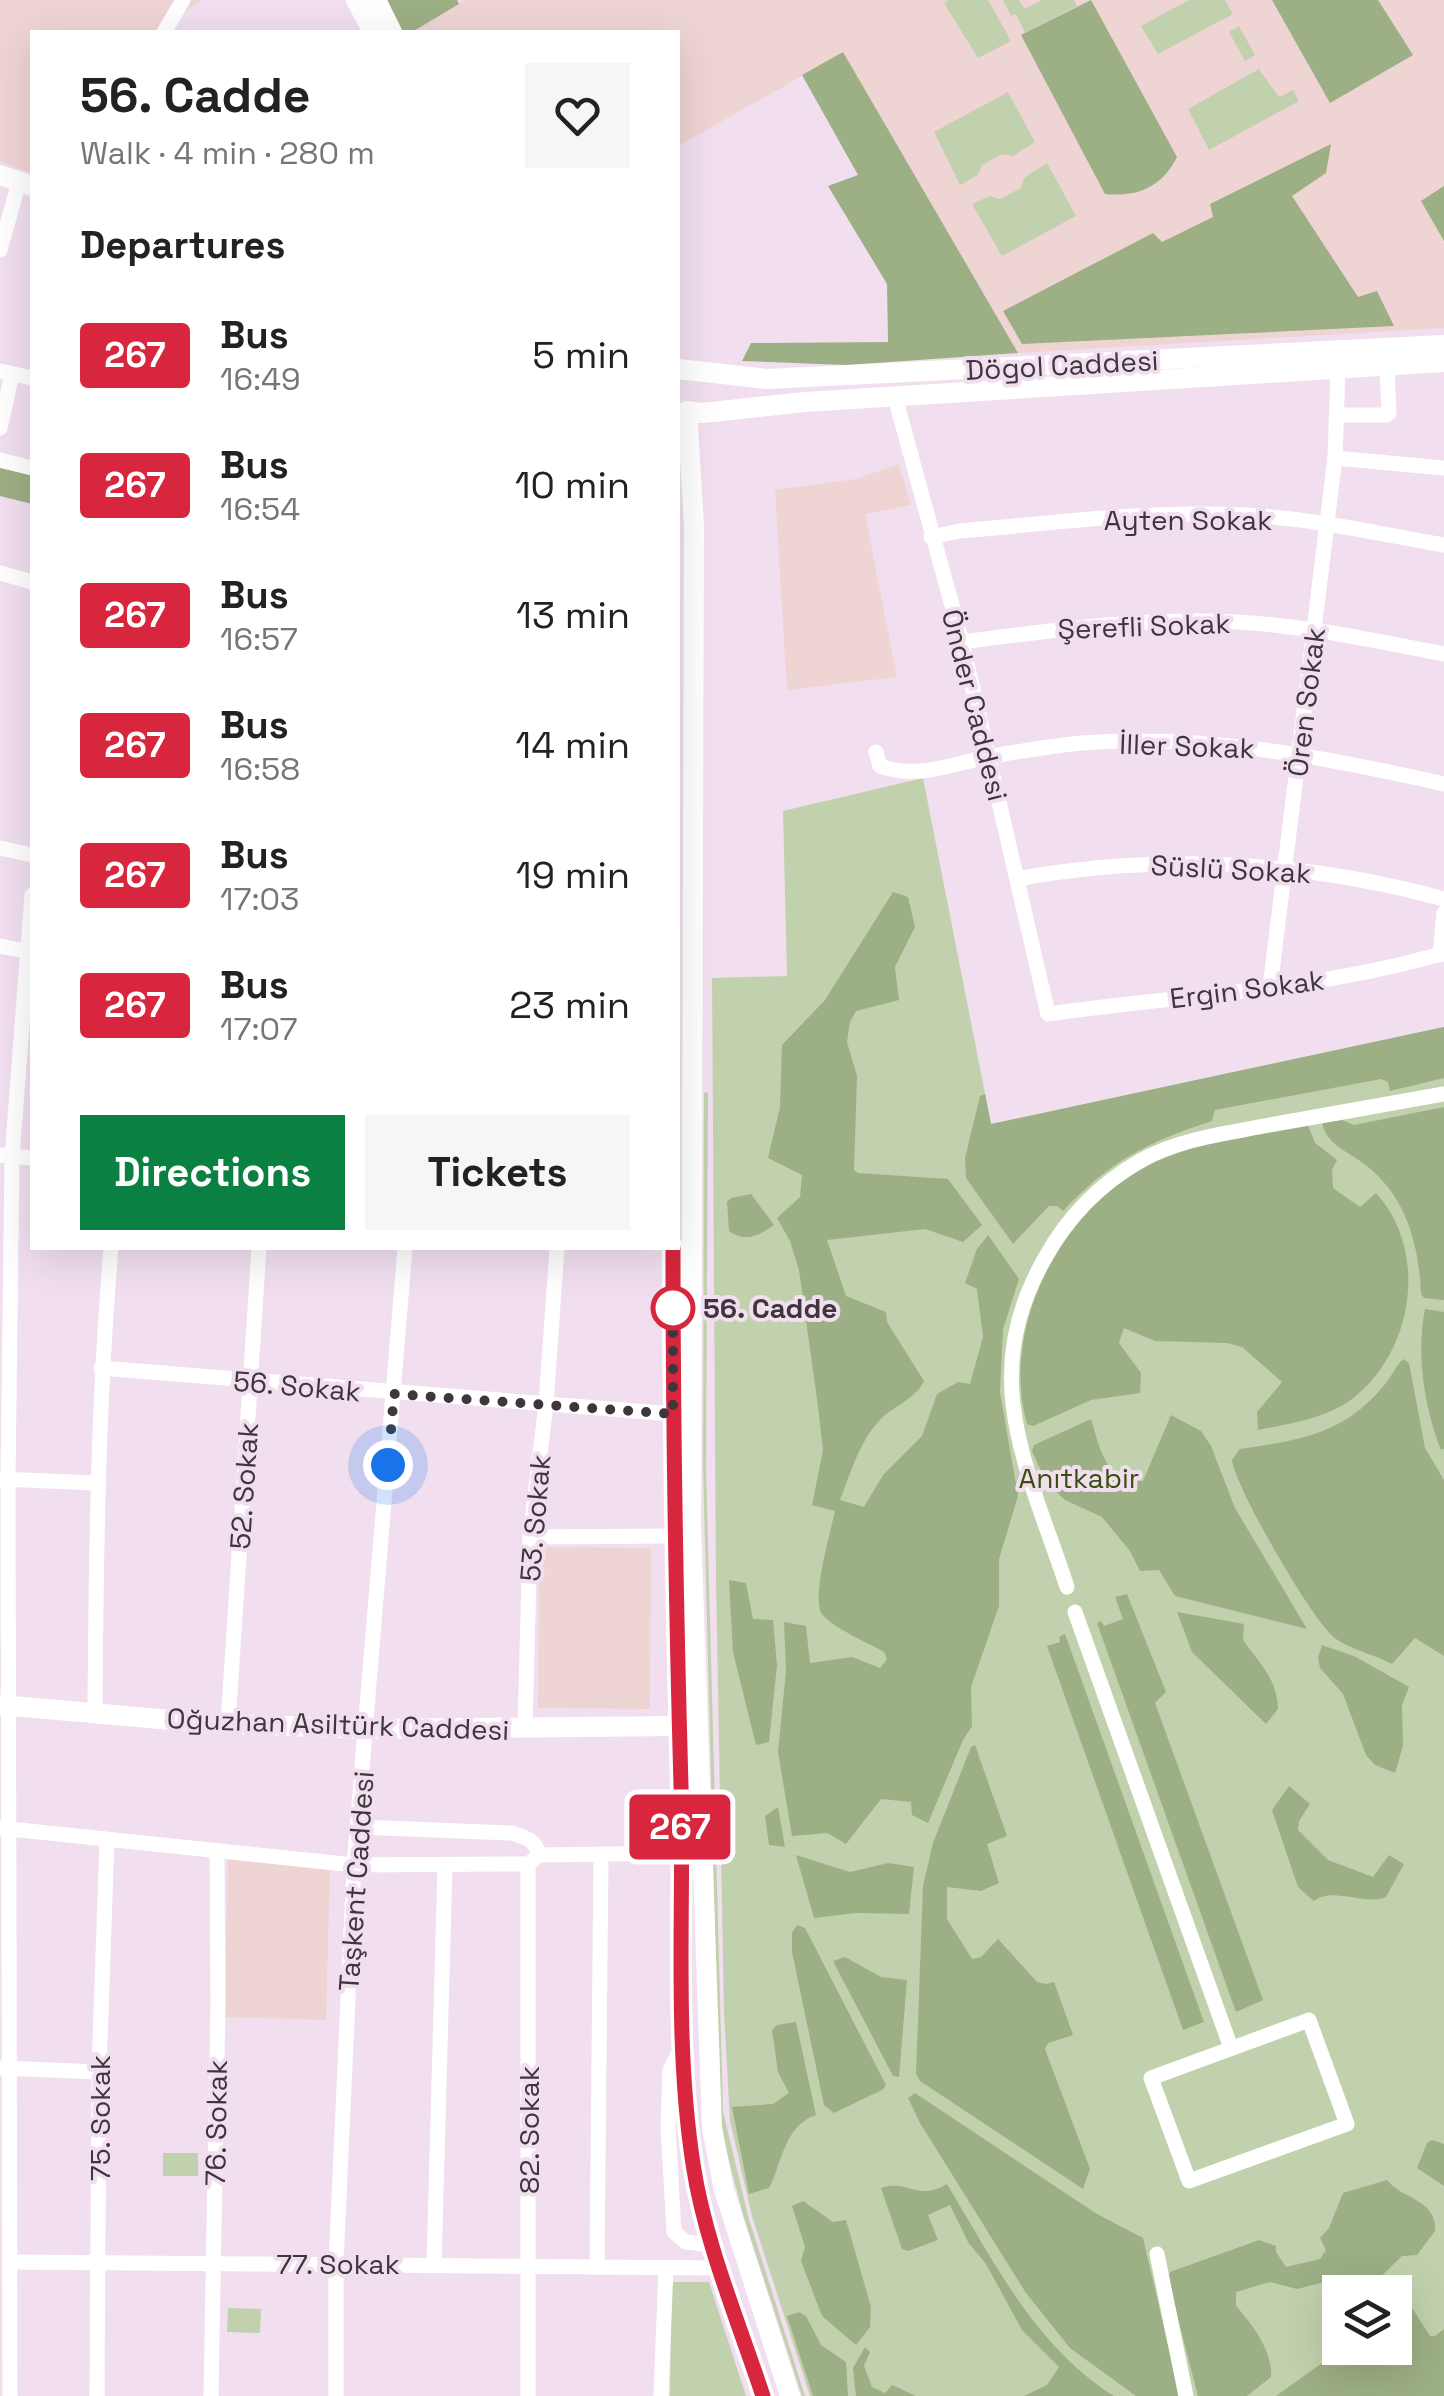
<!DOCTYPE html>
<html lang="en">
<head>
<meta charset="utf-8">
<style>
  :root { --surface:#fff; --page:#f6f6f6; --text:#222; --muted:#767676; --accent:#0b8043 }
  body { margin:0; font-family:"Space Grotesk",sans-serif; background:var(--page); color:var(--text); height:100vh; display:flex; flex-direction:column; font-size:38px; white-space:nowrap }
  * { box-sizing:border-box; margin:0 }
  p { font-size:32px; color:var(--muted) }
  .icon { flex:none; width:55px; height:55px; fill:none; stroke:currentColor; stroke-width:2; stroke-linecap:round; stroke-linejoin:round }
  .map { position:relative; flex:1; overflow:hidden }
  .details { position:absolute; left:30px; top:30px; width:650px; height:1220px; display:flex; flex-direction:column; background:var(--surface); border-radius:0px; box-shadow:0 10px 40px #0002 }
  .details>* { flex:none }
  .badge { padding:0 20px; border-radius:8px; font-size:35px; line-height:65px }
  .controls { position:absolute; left:1322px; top:2275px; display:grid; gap:20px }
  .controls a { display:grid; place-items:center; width:90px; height:90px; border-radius:0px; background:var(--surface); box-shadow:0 10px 40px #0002; font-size:50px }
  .you { position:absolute; width:50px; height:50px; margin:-25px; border:8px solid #fff; border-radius:50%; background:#1a73e8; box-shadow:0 0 0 15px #1a73e833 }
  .map>.badge { position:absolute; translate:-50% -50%; box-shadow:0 0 0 5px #fff }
  h2 { padding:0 50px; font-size:38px; line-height:90px }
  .round { display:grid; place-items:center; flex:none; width:105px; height:105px; border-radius:0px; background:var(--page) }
  .headline { display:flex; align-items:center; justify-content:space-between; height:170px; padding:0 50px }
  h1 { font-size:48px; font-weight:700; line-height:75px }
  .action { display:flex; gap:20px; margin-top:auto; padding:20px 50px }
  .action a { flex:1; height:115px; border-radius:0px; background:var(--accent); color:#fff; font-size:40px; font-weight:700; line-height:115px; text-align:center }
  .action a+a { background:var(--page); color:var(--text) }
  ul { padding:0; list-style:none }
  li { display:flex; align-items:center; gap:30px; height:130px; padding:0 50px }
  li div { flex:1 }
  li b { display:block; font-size:38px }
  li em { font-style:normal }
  li .badge { min-width:110px; font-weight:700; text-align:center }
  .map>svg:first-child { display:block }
  .industrial { fill:#efd4d4 }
  .green { fill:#c2d1ad; fill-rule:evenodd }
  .forest { fill:#9daf85 }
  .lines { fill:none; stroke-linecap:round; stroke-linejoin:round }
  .minor { stroke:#fff; stroke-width:15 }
  .major { stroke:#fff; stroke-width:20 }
  .line-casing { stroke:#fff; stroke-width:22 }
  .line { stroke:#d7263d; stroke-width:15 }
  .walk { stroke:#3d363c; stroke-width:10; stroke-dasharray:0 18 }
  .stop-dot { fill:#fff; stroke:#d7263d; stroke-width:5 }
  .labels { text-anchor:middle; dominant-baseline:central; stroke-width:8; stroke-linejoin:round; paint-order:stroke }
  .street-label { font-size:28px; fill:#3d363c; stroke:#f1dfef }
  .stop-label { font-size:28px; font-weight:bold; fill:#3d363c; stroke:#f1dfef; text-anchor:start }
  .park-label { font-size:28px; fill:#3a4f0d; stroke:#f1dfef }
</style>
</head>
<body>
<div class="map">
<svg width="1444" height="2396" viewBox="0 0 1444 2396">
  <rect width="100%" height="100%" fill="#f1dfef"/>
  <g class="industrial">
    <polygon points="0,0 201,0 157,32 32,32 32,173 0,161"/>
    <polygon points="464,0 1444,0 1444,328 1018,353 843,53 678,146 678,32 411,32"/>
    <polygon points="899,464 911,505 865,514 897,677 787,690 775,490 856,479"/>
    <polygon points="539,1547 651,1548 650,1709 538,1708"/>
    <polygon points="228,1857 330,1870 326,2020 225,2017"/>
  </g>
  <g class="green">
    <polygon points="949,0 988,0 1011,41 978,58 944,3"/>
    <polygon points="1003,0 1019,0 1025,9 1042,0 1074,0 1077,6 1025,33 1016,14 1011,16"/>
    <polygon points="1189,0 1225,0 1233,14 1158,54 1141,26"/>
    <polygon points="1239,26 1255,55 1245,61 1229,32"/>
    <polygon points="1259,69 1279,97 1293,90 1299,101 1209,150 1188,109"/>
    <polygon points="1008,92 1035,142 1013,156 1002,154 982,165 978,175 960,185 934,132"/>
    <polygon points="1047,163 1076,216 1002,256 972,204 990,196 1000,199 1021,188 1024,178"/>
    <path d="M923,778L991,1124L1444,1027V2396H810L752,2216L730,2121L724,2013L716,1581L712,978L787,976L783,811ZM1340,2292H1395V2348H1340Z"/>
    <polygon points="708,1092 706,1467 723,2111 748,2216 805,2396 802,2396 744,2218 720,2127 703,1467 704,1093"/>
    <rect x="163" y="2153" width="35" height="23"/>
    <polygon points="671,2282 709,2282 746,2396 670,2396"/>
    <polygon points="228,2308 261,2309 260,2333 227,2332"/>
  </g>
  <g class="forest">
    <polygon points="387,0 457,0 459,4 412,32 401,32"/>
    <path d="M1091,0L1177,157C1162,187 1138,197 1105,194L1021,35Z"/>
    <polygon points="1272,0 1378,0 1413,55 1330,103"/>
    <polygon points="843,52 1018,353 847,365 742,361 751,343 888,342 887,284 828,186 858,175 802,75"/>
    <polygon points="1331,144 1326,173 1292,196 1358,297 1377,291 1394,326 1022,344 1003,311 1153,233 1162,242 1213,217 1210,204"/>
    <polygon points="1444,186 1444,241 1421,201"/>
    <polygon points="0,468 32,475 32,504 0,496"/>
    <path d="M893,892L908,897L915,927L895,967L899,1000L856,1011L850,1022L847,1042L857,1076L854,1170L858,1173L948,1179L982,1225L963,1242L925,1229L827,1240L846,1296L886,1312L887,1322L924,1381C916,1399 891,1407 878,1422C859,1443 850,1475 840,1500L864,1507L883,1475L922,1436L937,1394L958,1382L970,1384L983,1337L977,1289L965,1283L977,1249L988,1235L1019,1279L1003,1329L1000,1392L1018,1496L999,1559V1606L971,1687L972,1726L963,1740L928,1823L912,1815L911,1802L881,1799L846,1844L827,1833L792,1836L778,1752L786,1671L784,1622L806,1626L810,1663L852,1657L880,1668L887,1659L884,1652C868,1643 833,1628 822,1614C811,1599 831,1530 835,1511L812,1505L823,1450L817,1399L799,1270L790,1241L777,1218L800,1197L802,1175L768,1158L780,1107L782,1045L825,1000Z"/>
    <path d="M1444,1027V1078L1390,1091L1388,1082L1381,1079L1215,1110L1212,1121C1146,1143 1111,1160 1063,1211L1057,1206H1049L1013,1244L966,1178L965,1158L980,1096L985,1094L991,1124Z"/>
    <path d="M1444,1107V1300L1424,1298L1421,1294C1419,1246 1407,1198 1367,1166C1350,1152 1327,1146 1322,1123L1342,1120L1354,1125Z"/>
    <path d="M1308,1125L1315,1143L1337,1160L1332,1170L1333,1188L1360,1207L1376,1193C1429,1251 1414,1352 1352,1399C1327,1418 1289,1424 1258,1430L1257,1412L1282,1382L1242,1347L1227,1343L1155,1341L1124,1328L1119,1343L1141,1373L1140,1393L1091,1400L1033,1426L1027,1424C1000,1329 1059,1214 1144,1168C1193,1141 1253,1135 1308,1125Z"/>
    <path d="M751,1194L774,1225C760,1235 745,1243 729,1231L727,1202L731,1198Z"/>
    <path d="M1425,1309L1444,1312V1449L1441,1450C1424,1407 1416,1354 1425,1309Z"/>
    <path d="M1403,1359L1409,1363L1425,1448L1444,1480V1656L1415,1638L1392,1664C1375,1655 1352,1650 1336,1639C1314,1624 1235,1487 1232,1460L1240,1449C1297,1440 1340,1436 1380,1390C1389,1381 1394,1369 1403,1359Z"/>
    <path d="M1171,1415L1201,1431L1211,1446L1235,1508L1307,1629L1175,1596L1159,1570L1140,1571L1130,1551L1102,1517L1065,1500L1046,1482L1032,1451L1034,1445L1091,1419C1100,1448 1105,1483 1143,1481Z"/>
    <polygon points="729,1580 746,1583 753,1619 773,1620 777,1665 769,1742 756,1745 733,1652"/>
    <polygon points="1127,1594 1166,1692 1155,1703 1263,2000 1236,2012 1097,1623 1101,1621 1104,1626 1123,1619 1115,1597"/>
    <path d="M1177,1612L1244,1624L1243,1640C1260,1664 1277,1678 1278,1709L1266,1724L1192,1652Z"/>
    <polygon points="1065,1634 1204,2022 1183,2030 1047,1646 1060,1642 1059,1637"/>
    <polygon points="1322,1645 1356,1657 1409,1687 1402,1705 1403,1746 1395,1773 1375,1765 1366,1755 1343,1694 1320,1668 1318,1658"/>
    <polygon points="975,1745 1007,1836 987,1844 999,1883 981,1891 947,1887 947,1919 972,1959 981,1957 998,1939 1037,1982 1046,1984 1054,1982 1073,2035 1048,2043 1045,2049 1090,2169 1083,2189 920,2081 916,2074 923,1886 933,1843 971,1747"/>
    <path d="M1289,1786L1310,1804L1299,1821L1298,1830L1328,1860L1373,1877L1389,1855L1404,1864L1386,1897C1365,1906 1332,1886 1314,1901L1298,1887L1272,1810Z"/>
    <polygon points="778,1807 785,1847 769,1845 765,1816"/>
    <polygon points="796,1855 850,1872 888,1863 914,1867 909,1914 856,1913 814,1918"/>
    <polygon points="797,1925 805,1928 886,2085 882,2090 834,2113 824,2105 792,1952 792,1933"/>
    <polygon points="845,1957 881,1977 907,1980 899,2077 893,2076 833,1961"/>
    <path d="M796,2022L816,2115C784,2126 782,2163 769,2188L749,2194L732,2107L773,2104L789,2093L778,2072L772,2030L777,2025Z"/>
    <polygon points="915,2093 1097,2214 1143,2238 1180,2396 1136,2396 1070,2348 1026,2293 920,2123 908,2098"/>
    <polygon points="1432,2140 1444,2144 1444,2186 1417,2168 1427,2143"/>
    <path d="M1387,2180C1403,2200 1437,2199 1435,2231L1417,2255L1402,2256L1367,2290L1337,2279L1297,2289L1270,2282L1236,2292V2306C1252,2324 1273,2351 1271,2377L1247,2396H1198L1168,2280L1170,2272L1259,2240L1276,2246V2252L1286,2267L1320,2259L1326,2250L1320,2238L1329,2228L1343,2193Z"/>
    <path d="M947,2184C994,2262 1035,2346 1114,2396H1024L1047,2385L1059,2367L1022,2330L986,2264L968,2242L950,2205L928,2215L938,2240L908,2251L902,2249L881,2188C909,2179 916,2202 947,2184Z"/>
    <polygon points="803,2201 833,2222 846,2220 871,2307 870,2327 856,2345 822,2316 801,2261 805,2247 792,2206"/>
    <polygon points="1407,2300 1430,2336 1435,2336 1444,2329 1444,2396 1276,2396 1343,2348 1395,2348 1395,2309"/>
    <polygon points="799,2312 806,2316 821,2345 846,2362 848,2396 813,2396 787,2316"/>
    <polygon points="865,2347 870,2352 864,2366 872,2387 885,2393 892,2385 916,2396 856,2396 853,2368"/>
  </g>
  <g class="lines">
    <g class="minor">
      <polyline points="164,32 183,0"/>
      <polyline points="0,250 17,189"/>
      <polyline points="0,371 32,378"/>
      <path d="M895,397L962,642L1048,1014C1180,995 1315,991 1444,953"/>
      <polyline points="1339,415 1386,415 1389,413 1387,365"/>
      <polyline points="0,428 12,374"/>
      <polyline points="1335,458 1444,468"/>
      <polyline points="0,460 32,468"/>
      <path d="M931,537L960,531C1054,523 1150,510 1245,515C1312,518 1379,534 1444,545"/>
      <polyline points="0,573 32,582"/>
      <path d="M962,642C1054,630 1145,617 1238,622C1307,626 1376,641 1444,654"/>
      <path d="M876,752L880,766C918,780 955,763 992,756C1021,751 1052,746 1082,743C1205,734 1325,757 1444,784"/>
      <polyline points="0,848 32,855"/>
      <path d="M1017,879C1159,853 1305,861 1444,899"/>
      <polyline points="0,946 32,952"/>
      <polyline points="1440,955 1444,913"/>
      <polyline points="1270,988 1335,458 1338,368"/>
      <polyline points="0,1155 32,1158"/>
      <polyline points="101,1368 673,1414"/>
      <polyline points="0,1479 96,1483"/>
      <polyline points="530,1537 673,1536"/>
      <path d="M1067,1587C1048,1528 1020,1466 1013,1404C1007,1353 1019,1303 1045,1258C1067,1218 1100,1184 1140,1161C1176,1140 1222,1134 1264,1126C1324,1115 1384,1105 1444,1094"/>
      <polyline points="1075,1612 1231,2048"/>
      <path d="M95,1712C96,1556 98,1402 111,1248"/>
      <polyline points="228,1724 259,1248"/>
      <polyline points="525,1729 530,1537 546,1404 557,1248"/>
      <path d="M358,1827L512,1833C525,1837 536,1840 539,1855"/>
      <polyline points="0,1828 354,1865 528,1864 539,1855 680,1853"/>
      <polygon points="1309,2020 1347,2124 1189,2181 1151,2078"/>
      <polyline points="681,2048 670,2070 668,2127 674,2232 686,2242 713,2245"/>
      <polyline points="0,2068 99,2072"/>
      <polyline points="1157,2254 1186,2396"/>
      <polyline points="11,2262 719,2268"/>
      <polyline points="434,2265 445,1866"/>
      <polyline points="597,2266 601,1856"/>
      <polyline points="10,2396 8,1480 12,1157 32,895"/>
      <polyline points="97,2396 99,2072 107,1839"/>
      <polyline points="211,2396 218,2003 217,1851"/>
      <polyline points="336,2396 336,2264 354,1865 405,1248"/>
      <polyline points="528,2396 528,1864"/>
      <polyline points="661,2396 666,2267"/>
    </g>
    <g class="major">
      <polyline points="356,0 373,32"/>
      <polyline points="376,0 392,32"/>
      <polyline points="0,175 32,186"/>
      <polyline points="678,369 767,379 1444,345"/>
      <polyline points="687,411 694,524 691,1526 712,2128 724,2190 790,2396"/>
      <polyline points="687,411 702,413 805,402 1444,362"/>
      <path d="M673,1248C673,1427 676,1606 681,1786C684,1911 674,2039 693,2164C705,2243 738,2320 763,2396"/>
      <polyline points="0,1705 206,1723 366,1729 677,1726"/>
    </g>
  </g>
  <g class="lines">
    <defs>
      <path id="line" d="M673,1248C673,1427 676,1606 681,1786C684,1911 674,2040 693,2164C705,2243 738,2320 763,2396"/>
    </defs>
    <use href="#line" class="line-casing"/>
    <use href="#line" class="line"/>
    <polyline class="walk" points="388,1465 394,1394 673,1414 673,1308"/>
  </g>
  <circle class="stop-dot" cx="673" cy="1308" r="20"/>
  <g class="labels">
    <g class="street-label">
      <text transform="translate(1062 365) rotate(-3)">Dögol Caddesi</text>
      <text x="1188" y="520">Ayten Sokak</text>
      <text transform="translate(1144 626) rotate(-2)">Şerefli Sokak</text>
      <text transform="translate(1306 702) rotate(-83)">Ören Sokak</text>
      <text transform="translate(975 705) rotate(76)">Önder Caddesi</text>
      <text transform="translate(1187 746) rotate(2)">İller Sokak</text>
      <text transform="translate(1231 869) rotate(3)">Süslü Sokak</text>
      <text transform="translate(1247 989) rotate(-7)">Ergin Sokak</text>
      <text transform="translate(297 1386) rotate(5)">56. Sokak</text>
      <text transform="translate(244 1486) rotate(-86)">52. Sokak</text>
      <text transform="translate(535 1518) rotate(-85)">53. Sokak</text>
      <text transform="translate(338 1724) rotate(2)">Oğuzhan Asiltürk Caddesi</text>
      <text transform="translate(356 1881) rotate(-86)">Taşkent Caddesi</text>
      <text transform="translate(100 2118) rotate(-90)">75. Sokak</text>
      <text transform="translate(216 2123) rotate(-89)">76. Sokak</text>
      <text transform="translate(529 2130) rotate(-90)">82. Sokak</text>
      <text x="338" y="2264">77. Sokak</text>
    </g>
    <g class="stop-label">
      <text x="703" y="1308">56. Cadde</text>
    </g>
    <g class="park-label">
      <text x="1079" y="1478">Anıtkabir</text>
    </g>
  </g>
</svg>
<div class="controls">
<a><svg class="icon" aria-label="layers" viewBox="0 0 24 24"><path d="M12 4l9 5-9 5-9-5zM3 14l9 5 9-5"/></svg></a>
</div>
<div class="you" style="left:388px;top:1465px"></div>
<b class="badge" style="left:680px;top:1827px;background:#d7263d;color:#fff">267</b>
<section class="details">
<div class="headline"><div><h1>56. Cadde</h1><p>Walk · 4 min · 280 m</p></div><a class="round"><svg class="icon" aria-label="heart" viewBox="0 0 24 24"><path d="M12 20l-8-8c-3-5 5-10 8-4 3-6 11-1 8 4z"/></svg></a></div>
<h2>Departures</h2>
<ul>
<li><span class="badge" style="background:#d7263d;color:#fff">267</span><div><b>Bus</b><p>16:49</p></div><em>5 min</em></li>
<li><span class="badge" style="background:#d7263d;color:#fff">267</span><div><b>Bus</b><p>16:54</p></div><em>10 min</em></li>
<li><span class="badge" style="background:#d7263d;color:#fff">267</span><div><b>Bus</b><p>16:57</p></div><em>13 min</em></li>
<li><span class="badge" style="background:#d7263d;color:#fff">267</span><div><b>Bus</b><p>16:58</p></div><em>14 min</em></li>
<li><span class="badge" style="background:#d7263d;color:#fff">267</span><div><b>Bus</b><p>17:03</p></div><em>19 min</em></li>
<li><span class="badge" style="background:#d7263d;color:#fff">267</span><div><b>Bus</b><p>17:07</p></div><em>23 min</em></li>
</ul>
<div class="action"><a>Directions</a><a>Tickets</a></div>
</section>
</div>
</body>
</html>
